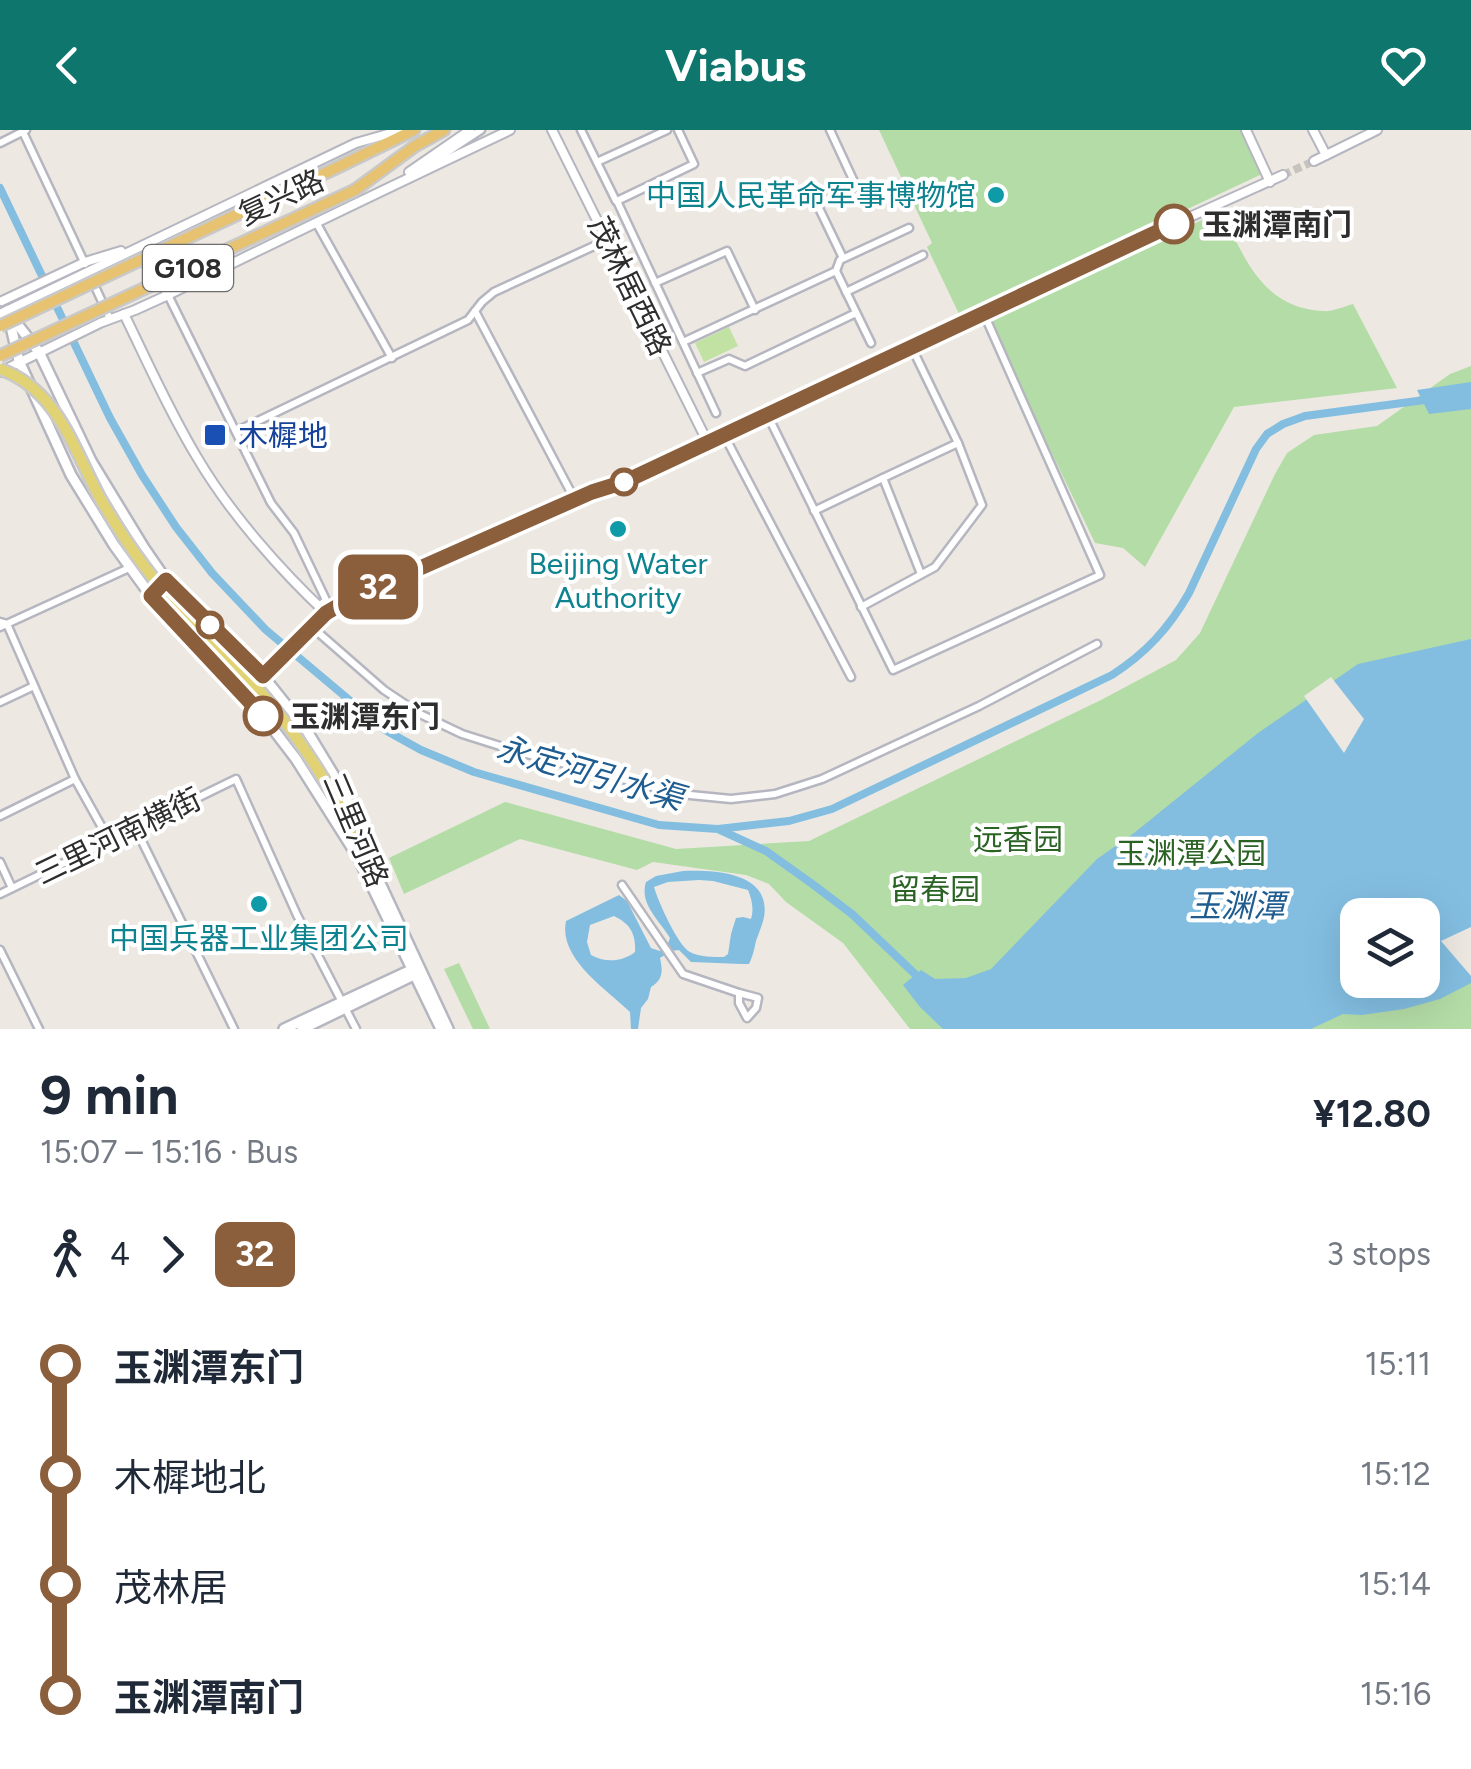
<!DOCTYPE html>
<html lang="en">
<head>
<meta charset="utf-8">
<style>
  :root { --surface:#fff; --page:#f6f6f7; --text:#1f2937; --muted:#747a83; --accent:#0f766e }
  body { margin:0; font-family:Figtree,"Noto Sans SC",sans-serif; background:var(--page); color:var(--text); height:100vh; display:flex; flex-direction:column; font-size:38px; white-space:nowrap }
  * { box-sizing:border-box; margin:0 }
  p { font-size:32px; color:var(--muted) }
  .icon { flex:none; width:55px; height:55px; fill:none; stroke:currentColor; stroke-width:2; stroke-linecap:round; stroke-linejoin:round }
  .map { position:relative; height:899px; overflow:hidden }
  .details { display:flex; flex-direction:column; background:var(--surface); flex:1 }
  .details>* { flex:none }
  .badge { padding:0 20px; border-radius:15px; font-size:35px; line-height:65px }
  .buttons { position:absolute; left:1340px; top:768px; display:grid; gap:20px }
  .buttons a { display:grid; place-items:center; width:100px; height:100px; border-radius:20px; background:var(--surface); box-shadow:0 10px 40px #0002; font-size:50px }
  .map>.badge { position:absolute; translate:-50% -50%; box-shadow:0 0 0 5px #fff }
  .legs { display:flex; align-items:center; gap:15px; height:110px; padding:0 40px; font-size:32px }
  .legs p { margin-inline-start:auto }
  .head { display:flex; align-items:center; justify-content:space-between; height:170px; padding:0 40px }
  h1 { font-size:55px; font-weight:700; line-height:75px }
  ul { padding:0 40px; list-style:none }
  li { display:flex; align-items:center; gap:35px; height:110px; font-size:38px }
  li i { display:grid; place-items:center; width:15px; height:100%; margin:0 12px; background:currentColor }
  li i::after { content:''; width:25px; height:25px; margin:-12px; border:8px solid; border-radius:50%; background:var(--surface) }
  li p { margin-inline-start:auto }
  li:first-child i { background:linear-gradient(#0000 50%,currentColor 0) }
  li:last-child i { background:linear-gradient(currentColor 50%,#0000 0) }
  header { display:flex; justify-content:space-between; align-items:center; height:130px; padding:0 40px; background:var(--accent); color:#fff; font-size:45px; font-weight:700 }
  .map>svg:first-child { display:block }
  .green { fill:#b3dca6; fill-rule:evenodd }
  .pitch { fill:#c1e2a3 }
  .water { fill:#83bee1; fill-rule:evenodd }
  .pier { fill:#ede9e2 }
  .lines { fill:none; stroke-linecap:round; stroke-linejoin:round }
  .canal { stroke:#83bee1; stroke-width:8 }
  .tertiary-tunnel { stroke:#c7c4be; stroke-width:8; stroke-dasharray:8 4; stroke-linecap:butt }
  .minor-casing { stroke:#b5b6c0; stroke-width:11 }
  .tertiary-casing { stroke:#b5b6c0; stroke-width:12 }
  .secondary-casing { stroke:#b5b6c0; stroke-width:14 }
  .primary-casing { stroke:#c9c9c9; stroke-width:15 }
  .trunk-casing { stroke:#c9c9c9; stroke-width:15 }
  .minor { stroke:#fff; stroke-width:6 }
  .tertiary { stroke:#fff; stroke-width:8 }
  .secondary { stroke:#fff; stroke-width:9 }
  .primary { stroke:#e1d373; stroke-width:10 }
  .trunk { stroke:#e6c271; stroke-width:10 }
  .tertiary-bridge-casing { stroke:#b5b6c0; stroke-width:12; stroke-linecap:butt }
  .primary-bridge-casing { stroke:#c9c9c9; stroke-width:15; stroke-linecap:butt }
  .trunk-bridge-casing { stroke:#c9c9c9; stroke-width:15; stroke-linecap:butt }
  .tertiary-bridge { stroke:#fff; stroke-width:8 }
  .primary-bridge { stroke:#e1d373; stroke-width:10 }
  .trunk-bridge { stroke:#e6c271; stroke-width:10 }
  .line-1-casing { stroke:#fff; stroke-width:22 }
  .line-1 { stroke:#8b5e3c; stroke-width:15 }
  .culture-dot { fill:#0f9aa8; stroke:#fff; stroke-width:4 }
  .stop-1-dot { fill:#fff; stroke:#8b5e3c; stroke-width:5 }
  .transit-dot { fill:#1a4fb4; stroke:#fff; stroke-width:4 }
  .labels { text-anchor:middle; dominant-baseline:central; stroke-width:8; stroke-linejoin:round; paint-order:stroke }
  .shield { fill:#fff; stroke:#6d6d6d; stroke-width:2.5 }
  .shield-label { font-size:28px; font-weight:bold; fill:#2e2e2e }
  .culture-label { font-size:30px; fill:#0d838f; stroke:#fff }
  .street-label { font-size:30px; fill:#2e2e2e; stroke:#fff }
  .stop-label { font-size:30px; font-weight:bold; fill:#2e2e2e; stroke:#fff; text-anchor:start }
  .transit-label { font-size:30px; fill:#164399; stroke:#fff; text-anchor:start }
  .park-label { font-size:30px; fill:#2b6325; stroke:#fff }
  .water-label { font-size:32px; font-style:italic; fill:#1f5d90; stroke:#fff }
</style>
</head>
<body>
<header><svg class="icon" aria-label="back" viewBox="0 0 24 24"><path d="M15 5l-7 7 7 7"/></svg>Viabus<svg class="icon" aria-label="heart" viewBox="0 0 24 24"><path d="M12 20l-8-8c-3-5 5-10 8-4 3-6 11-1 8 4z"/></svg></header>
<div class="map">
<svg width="1471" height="899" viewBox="0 0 1471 899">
  <rect width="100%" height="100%" fill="#ede9e2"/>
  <g class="green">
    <polygon points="879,0 1241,0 1262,44 960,186 927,117 932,113"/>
    <path d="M1222,81C1244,128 1262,177 1322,181C1332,182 1343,177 1353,174L1397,258L1234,277L1145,437L1123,418L1095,413L987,188Z"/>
    <path d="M1471,236V899H910L843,813L786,772L769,754L746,745L653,732L637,740L520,709L404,764L389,728L505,672L676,719L809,711L1101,570L1176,530L1200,503L1275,344L1287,323L1314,305L1377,296L1450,244ZM1358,785H1422V850H1358Z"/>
    <polygon points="459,833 490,899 473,899 444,839"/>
  </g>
  <polygon class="pitch" points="729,197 738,216 704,232 695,213"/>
  <g class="water">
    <polygon points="1471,252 1471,279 1429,284 1417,260"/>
    <path d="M1471,509V853L1440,869L1404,879L1362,885L1343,884L1311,899H943L920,877L903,855L921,840L935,849L966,848L991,839L1097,729L1134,703L1258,603L1358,534ZM1358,785H1422V850H1358Z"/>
    <path d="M683,741C708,740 759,741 764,773C767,787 760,799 756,811C754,820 753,826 749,834H741L691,832L679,820L671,821L660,828C663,841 663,850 651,857L648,869L641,878L638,899H631L630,882C606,859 558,828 566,791L619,765L627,771L651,818L660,821L667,816L670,808C659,790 639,774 646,752L656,746ZM699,750L713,751L748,760C752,770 754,779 751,789L743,787L736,788L731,804L728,824L724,827C713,827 700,827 690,822C678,816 658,771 654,757L668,752ZM614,786C630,794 636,803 635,822C622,832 605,833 591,825L587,812L590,795Z"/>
  </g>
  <g class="pier">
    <polygon points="1331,547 1364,589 1344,623 1304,566"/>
    <polygon points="1471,797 1471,846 1441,811"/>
  </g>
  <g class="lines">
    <g class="canal">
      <path d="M0,58L110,288L142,345L176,397L212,443L266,500L385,600L421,620L474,642L659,695L718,699L789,691L832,679L1112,545C1146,523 1169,498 1189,463L1256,319L1267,304L1283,294L1305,286L1432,269"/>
      <polyline points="720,700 766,721 811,753 852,784 916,845"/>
    </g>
    <polyline class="tertiary-tunnel" points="1283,45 1314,31"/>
    <defs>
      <g id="minor">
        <polyline points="22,0 85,134"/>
        <polyline points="581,0 616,71"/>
        <polyline points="678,0 694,34 617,71 716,283"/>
        <polyline points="830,0 856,56 817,74 843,128"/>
        <polyline points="0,13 26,0"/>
        <polyline points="597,32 667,0"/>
        <polyline points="422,39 481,0"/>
        <polyline points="317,94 392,228"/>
        <polyline points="836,141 840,130 909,98"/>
        <polyline points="92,150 110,189"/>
        <polyline points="655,153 727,121 755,180"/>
        <polyline points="846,162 923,125"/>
        <polyline points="168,165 271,373 294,403 326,470 319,476"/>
        <polyline points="475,181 575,370"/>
        <polyline points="683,212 836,141 871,213"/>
        <polyline points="697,243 729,229 745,236 856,183"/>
        <polyline points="767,284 893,540 1100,445 984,184"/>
        <polyline points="237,301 468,190 482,172 494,162 607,110"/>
        <polyline points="724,305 851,547"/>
        <polyline points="814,381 883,348"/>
        <polyline points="921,444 883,348 958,313"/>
        <polyline points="861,477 935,437 982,375 958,313 912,218"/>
        <polyline points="0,492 7,494 75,649 109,710"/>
        <polyline points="0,497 129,438"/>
        <polyline points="312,497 384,560 420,584 462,604 519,622 680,664 731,669 775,664 822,649 979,576 1097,514"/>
        <polyline points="0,572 34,556"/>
        <polyline points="0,686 75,649"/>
        <polyline points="135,697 234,899"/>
        <polyline points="0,732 12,758"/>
        <polyline points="622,755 683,844 739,863"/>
        <polyline points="0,764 236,649 297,785 356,899"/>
        <polyline points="0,820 39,899"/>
        <polygon points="739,863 758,868 756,878 747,888 739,873"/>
      </g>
      <g id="tertiary">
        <polyline points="552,0 708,313"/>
        <polyline points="1246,0 1270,52"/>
        <polyline points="1313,0 1326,25"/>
        <polyline points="1314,31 1377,0"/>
        <polyline points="409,42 470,0"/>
        <polyline points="149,122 168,165"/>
        <polyline points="2,171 85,132 121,121"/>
        <polyline points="0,184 356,13 402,0"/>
        <path d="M124,184C148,233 170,283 198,329C230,383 280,440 326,483"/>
        <path d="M0,242L100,193L135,180L168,165C281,109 396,54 510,0"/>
        <polyline points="306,505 326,483 350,469 593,362 624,352 984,184 1099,128 1283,45"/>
      </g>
      <g id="secondary">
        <polyline points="7,181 39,222 91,331 144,418 166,450 263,546 307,601 345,664 359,704"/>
        <polyline points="9,188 19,231 71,345 114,415 151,466 264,587 296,629 358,727 441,899"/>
        <polyline points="364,719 448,899"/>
        <polyline points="284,899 413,839"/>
        <polyline points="302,899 416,844"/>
      </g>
      <polyline id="primary" points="335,668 366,726"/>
      <g id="trunk">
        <polyline points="336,38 414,0"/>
        <polyline points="355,60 415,16 444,0"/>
      </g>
    </defs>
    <use href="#minor" class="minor-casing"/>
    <use href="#tertiary" class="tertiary-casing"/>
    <use href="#secondary" class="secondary-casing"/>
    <use href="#primary" class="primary-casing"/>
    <use href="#trunk" class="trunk-casing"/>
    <use href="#minor" class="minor"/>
    <use href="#tertiary" class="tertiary"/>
    <use href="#secondary" class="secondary"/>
    <use href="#primary" class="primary"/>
    <use href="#trunk" class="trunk"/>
    <defs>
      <polyline id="tertiary-bridge" points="274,537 306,505"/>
      <path id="primary-bridge" d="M0,239C58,260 73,318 100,368C124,410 152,450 185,485C214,515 244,542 270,573C295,603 316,635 335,668"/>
      <g id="trunk-bridge">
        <polyline points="0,196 336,38"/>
        <polyline points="0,226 355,60"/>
      </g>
    </defs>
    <use href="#tertiary-bridge" class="tertiary-bridge-casing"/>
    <use href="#primary-bridge" class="primary-bridge-casing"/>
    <use href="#trunk-bridge" class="trunk-bridge-casing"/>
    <use href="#tertiary-bridge" class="tertiary-bridge"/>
    <use href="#primary-bridge" class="primary-bridge"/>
    <use href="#trunk-bridge" class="trunk-bridge"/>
  </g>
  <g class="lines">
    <defs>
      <polyline id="line-1" points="263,586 151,466 166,450 263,546 326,483 350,469 592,362 624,352 1174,94"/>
    </defs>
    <use href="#line-1" class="line-1-casing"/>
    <use href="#line-1" class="line-1"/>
  </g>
  <g class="culture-dot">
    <circle cx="996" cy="65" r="10"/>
    <circle cx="618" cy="399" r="10"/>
    <circle cx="259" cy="774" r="10"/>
  </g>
  <g class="stop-1-dot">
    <circle cx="1174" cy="94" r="18"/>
    <circle cx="624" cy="352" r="12"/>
    <circle cx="210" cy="495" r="12"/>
    <circle cx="263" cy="586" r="18"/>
  </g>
  <rect class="transit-dot" x="203" y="293" width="24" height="24" rx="5"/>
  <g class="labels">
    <rect class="shield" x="143" y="115" width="90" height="46" rx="8"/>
    <g class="shield-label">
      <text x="188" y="138">G108</text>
    </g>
    <g class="culture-label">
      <text x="976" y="65" text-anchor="end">中国人民革命军事博物馆</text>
      <text x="618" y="433">Beijing Water<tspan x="618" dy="34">Authority</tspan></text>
      <text x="259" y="808">中国兵器工业集团公司</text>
    </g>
    <g class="street-label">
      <text transform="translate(281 67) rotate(-25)">复兴路</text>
      <text transform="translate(630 156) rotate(64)">茂林居西路</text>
      <text transform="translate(356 700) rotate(67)">三里河路</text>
      <text transform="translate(118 706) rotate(-26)">三里河南横街</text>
    </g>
    <g class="stop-label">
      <text x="1202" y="94">玉渊潭南门</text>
      <text x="290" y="586">玉渊潭东门</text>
    </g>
    <g class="transit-label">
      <text x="238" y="305">木樨地</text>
    </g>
    <g class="park-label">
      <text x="1018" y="709">远香园</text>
      <text x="1191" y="723">玉渊潭公园</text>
      <text x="935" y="759">留春园</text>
    </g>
    <g class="water-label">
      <text transform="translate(590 643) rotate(16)">永定河引水渠</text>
      <text x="1237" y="776">玉渊潭</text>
    </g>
  </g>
</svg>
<div class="buttons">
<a><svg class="icon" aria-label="layers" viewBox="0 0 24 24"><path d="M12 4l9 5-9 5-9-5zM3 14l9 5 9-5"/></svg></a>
</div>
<b class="badge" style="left:378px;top:457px;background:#8b5e3c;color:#fff">32</b>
</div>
<section class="details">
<div class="head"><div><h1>9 min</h1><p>15:07 – 15:16 · Bus</p></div><b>¥12.80</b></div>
<div class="legs"><svg class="icon" aria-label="walk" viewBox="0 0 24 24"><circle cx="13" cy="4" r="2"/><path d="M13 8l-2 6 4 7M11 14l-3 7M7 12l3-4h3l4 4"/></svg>4<svg class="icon" aria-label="forward" viewBox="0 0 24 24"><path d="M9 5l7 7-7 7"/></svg><b class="badge" style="background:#8b5e3c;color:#fff">32</b><p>3 stops</p></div>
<ul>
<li><i style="color:#8b5e3c"></i><b>玉渊潭东门</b><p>15:11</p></li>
<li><i style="color:#8b5e3c"></i><span>木樨地北</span><p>15:12</p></li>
<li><i style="color:#8b5e3c"></i><span>茂林居</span><p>15:14</p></li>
<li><i style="color:#8b5e3c"></i><b>玉渊潭南门</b><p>15:16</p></li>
</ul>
</section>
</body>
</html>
